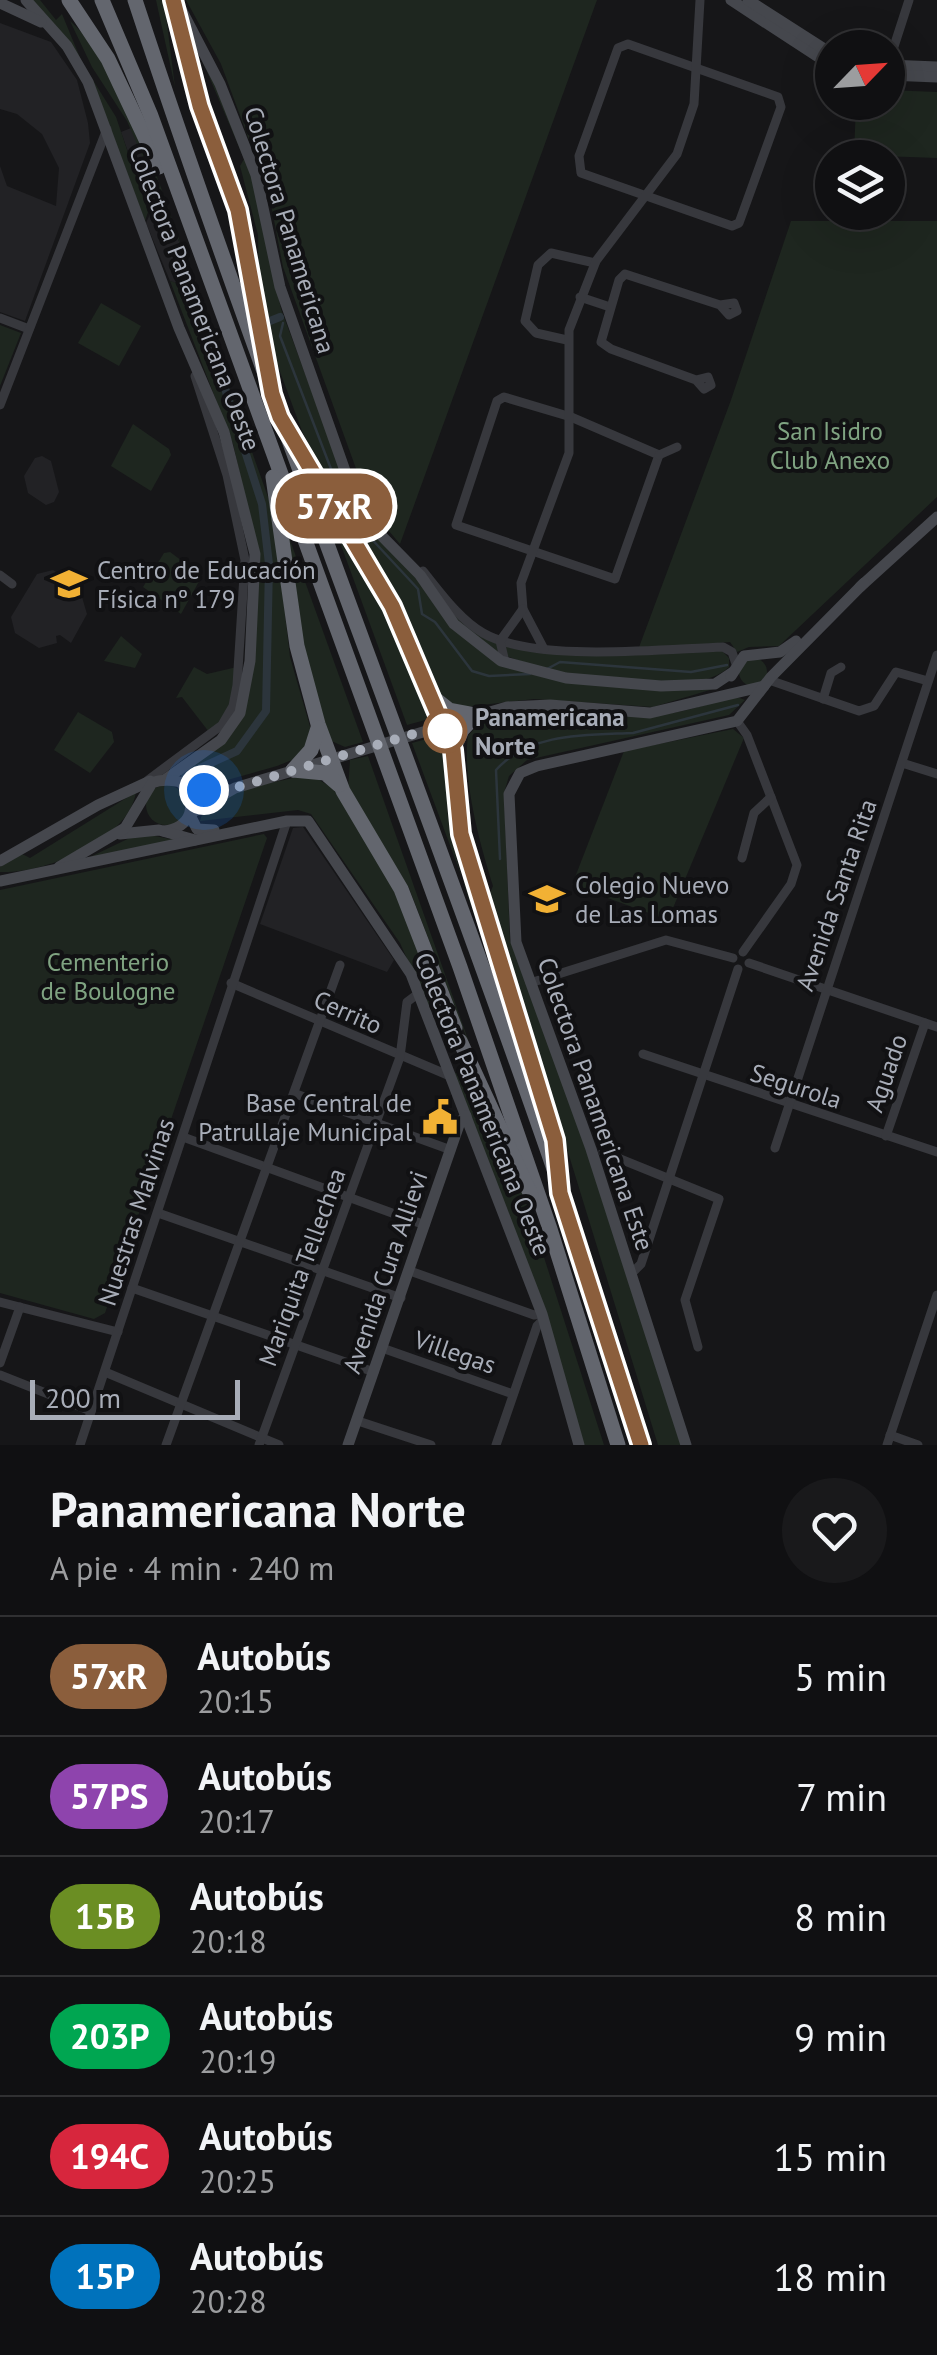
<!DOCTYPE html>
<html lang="es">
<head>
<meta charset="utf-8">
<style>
  :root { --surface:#101012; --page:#19191b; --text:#f1f3f6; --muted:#9c9d9f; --line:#303032 }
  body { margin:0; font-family:"PT Sans",sans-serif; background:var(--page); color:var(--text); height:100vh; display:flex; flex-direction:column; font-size:38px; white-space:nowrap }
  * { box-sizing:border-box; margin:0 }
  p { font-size:32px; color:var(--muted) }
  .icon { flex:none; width:55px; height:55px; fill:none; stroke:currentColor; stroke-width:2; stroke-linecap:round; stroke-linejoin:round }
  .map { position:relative; height:1445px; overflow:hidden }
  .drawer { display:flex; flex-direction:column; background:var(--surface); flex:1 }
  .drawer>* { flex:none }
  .badge { padding:0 20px; border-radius:32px; font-size:35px; line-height:65px }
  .needle { width:65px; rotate:65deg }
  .tools { position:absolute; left:815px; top:30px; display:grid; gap:20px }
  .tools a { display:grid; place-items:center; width:90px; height:90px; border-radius:50%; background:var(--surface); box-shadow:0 10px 40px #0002,0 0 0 2px var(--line); font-size:50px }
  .scale { position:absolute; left:30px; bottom:25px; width:210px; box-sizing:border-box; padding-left:10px; border:5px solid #a8adb8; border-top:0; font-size:28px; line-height:35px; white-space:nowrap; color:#a8adb8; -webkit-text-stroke:8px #111113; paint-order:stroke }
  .you { position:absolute; width:50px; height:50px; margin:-25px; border:8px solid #fff; border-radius:50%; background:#1a73e8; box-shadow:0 0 0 15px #1a73e833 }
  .map>.badge { position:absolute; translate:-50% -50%; box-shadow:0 0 0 5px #fff }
  .round { display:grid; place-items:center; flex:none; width:105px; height:105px; border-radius:52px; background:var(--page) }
  .summary { display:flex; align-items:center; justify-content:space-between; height:170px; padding:0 50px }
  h1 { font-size:48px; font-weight:700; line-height:75px }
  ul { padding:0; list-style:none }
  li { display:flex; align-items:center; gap:30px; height:120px; padding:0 50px; border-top:2px solid var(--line) }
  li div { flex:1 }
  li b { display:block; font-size:38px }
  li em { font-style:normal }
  li .badge { min-width:110px; font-weight:700; text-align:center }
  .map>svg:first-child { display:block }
  .built { fill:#222225 }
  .green { fill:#1e261f }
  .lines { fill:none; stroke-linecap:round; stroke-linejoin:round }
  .stream { stroke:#2c353c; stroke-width:2.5 }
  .canal { stroke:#2c353c; stroke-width:8 }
  .street { stroke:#37383d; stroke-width:9 }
  .secondary { stroke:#45474d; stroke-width:11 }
  .highway { stroke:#63666e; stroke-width:15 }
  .line-casing { stroke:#fff; stroke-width:22 }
  .line { stroke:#8b5e3c; stroke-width:15 }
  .walk { stroke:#a8adb8; stroke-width:10; stroke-dasharray:0 18 }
  .stop-dot { fill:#fff; stroke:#8b5e3c; stroke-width:5 }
  .labels { text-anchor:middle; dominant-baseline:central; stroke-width:8; stroke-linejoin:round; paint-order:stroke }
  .street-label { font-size:25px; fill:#a8adb8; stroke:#111113 }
  .park-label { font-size:25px; fill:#7fa381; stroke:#111113 }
  .poi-label { font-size:25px; fill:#a8adb8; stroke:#111113; text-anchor:start }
  .stop-label { font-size:25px; font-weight:bold; fill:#a8adb8; stroke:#111113; text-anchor:start }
</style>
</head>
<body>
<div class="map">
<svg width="937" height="1445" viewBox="0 0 937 1445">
  <rect width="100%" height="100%" fill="#161618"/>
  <g class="built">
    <polygon points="0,23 51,42 77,80 88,123 90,143 25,321 0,312 0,166 7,186 56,206 59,168 42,134 17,114 0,109"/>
    <polygon points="131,128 204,301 194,309 181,285 170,281 146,223 150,214 121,132"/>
    <polygon points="42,456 51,461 59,492 54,502 46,505 28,493 24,476 35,458"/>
    <polygon points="53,570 79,587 87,614 71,643 60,635 56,636 57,643 39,648 15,633 11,617 37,574"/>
    <polygon points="303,827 394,960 387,972 260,924 293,828"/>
  </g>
  <g class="green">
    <polygon points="31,0 40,0 56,20 62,14 81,60"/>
    <polygon points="156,0 164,0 175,87"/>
    <polygon points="186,0 597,0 400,544 371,510 283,267 269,194 221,64"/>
    <path d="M70,21C129,74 158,184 186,257L127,121L92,67Z"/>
    <polygon points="197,48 213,75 254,181 281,309 359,518 419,581 440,613 524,671 720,687 653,707 534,699 455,708 438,697 302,431 269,342 259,298 258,235 240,166 244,159"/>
    <polygon points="91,77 116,117 148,212 145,221"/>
    <polygon points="888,90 937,92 937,158 854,155 856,103 888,102"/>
    <polygon points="791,221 937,221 937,497 779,646 749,647 737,652 730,642 638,650 731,400"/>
    <polygon points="170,281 180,284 217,353 273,511 290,657 311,730 306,746 292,760 277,766 213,784 183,773 244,711 258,553 233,444"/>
    <polygon points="101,303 141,326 119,366 78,343"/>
    <polygon points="0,325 21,333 0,386"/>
    <polygon points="133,424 169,449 171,455 151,491 111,466"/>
    <polygon points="320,488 390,612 433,709 429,719 407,725"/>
    <polygon points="286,529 363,742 345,747 329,740 305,656"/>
    <polygon points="170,552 202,576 181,614 143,587 164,553"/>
    <path d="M439,596L498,643L621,655L721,650L729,658V667C688,707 515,672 473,638C460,628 449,609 439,596Z"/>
    <polygon points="121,636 142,654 135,668 104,661"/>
    <circle cx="753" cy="672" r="14"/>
    <polygon points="194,667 207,674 237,667 227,715 209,732 182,697 176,698"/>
    <path d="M734,696L745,700L729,715L527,760L509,776L504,793L510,940L574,1112L681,1445H658L489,895L493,886C480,844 462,779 468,736C508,684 595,718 651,715C680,714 706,705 734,696Z"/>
    <polygon points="78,712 112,732 114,742 90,773 54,750"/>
    <polygon points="733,729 744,738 668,920 572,885 624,751"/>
    <path d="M430,738C458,754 444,791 448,817C459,891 495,964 520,1034L412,743Z"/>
    <polygon points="368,756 477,1065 409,888 348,789 350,760"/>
    <path d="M297,777L316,778L334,789L386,873L413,934L436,1008L430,1011L400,943L311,814L298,810L200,821C207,790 271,784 297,777Z"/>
    <circle cx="166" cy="805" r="20"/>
    <path d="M136,792C129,840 45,874 0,872V867L22,854L30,858Z"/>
    <polygon points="140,833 180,841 90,857"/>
    <polygon points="264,834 267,838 105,1313 94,1319 0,1293 0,890"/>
    <polygon points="459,1072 518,1176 604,1445 581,1445 544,1313 452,1074"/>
  </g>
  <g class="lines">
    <g class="stream">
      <polyline points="283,323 280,336 341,495"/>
      <polyline points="367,534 418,589 422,614 435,622 472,671 489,676 530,674"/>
      <polyline points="547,669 560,662 691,672 727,665"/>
      <path d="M500,859L496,770C530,732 588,735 633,733L738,705"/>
    </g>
    <g class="canal">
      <polyline points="270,321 280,317"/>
      <polyline points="185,775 237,751 266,711 269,564 262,504 212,348"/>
    </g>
    <g class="street">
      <polygon points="628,44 778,97 781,107 739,223 732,226 581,173 579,156 618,48"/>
      <polyline points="888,65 909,0"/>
      <polyline points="580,297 610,307"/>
      <polyline points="0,318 29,329"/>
      <polyline points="567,340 536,333 525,321 538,265 551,253 595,263"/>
      <polyline points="696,380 708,377 711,385 704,389 696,380 611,349 601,342 619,280 625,274 720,305 734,303 737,311 729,315 720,305"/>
      <polygon points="504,397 571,417 659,455 615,579 456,525 497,401"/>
      <polyline points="0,405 107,129"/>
      <polyline points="659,455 677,447"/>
      <path d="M423,571C440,592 459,619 483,633C535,663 662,649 723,647L732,652L736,664"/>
      <polyline points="0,575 12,584"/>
      <polyline points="544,649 523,609 521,583 569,453 569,330 596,261 677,154 694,104 700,0"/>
      <polyline points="505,662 500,641 523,609"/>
      <polyline points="769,680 859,711 874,706 896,672 928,681"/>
      <polyline points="823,699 831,673 841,667"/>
      <polyline points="737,721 747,735 797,865 791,884 743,952"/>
      <polyline points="902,763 937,774"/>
      <polyline points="148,780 222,725 233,706 237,685 245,560 227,475 195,376"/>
      <polyline points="742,858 754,813 771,797"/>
      <polyline points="749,963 937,1027"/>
      <polyline points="231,983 450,1076"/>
      <polyline points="530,983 666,940 733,958"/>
      <polyline points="643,1054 937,1152"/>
      <polyline points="296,1094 451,1150"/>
      <polyline points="886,1136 925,1023"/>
      <polyline points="183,1137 425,1225"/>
      <polyline points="775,1148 937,655"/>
      <polyline points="603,1152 719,1199 685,1300 698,1347"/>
      <polyline points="158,1213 401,1298"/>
      <polyline points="410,1271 534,1315 542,1314"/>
      <polyline points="632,1273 641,1264 738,969"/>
      <polyline points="132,1288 374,1372"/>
      <polyline points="0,1302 118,1332"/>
      <polyline points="382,1348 513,1394"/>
      <polyline points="0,1363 20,1307"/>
      <polyline points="105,1372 279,1445"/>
      <polyline points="0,1375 91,1411"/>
      <polyline points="358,1421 431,1445"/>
      <polyline points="890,1435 918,1445"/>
      <polyline points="80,1445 287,821"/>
      <polyline points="166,1445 340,965"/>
      <polyline points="259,1445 400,1057 407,1002 419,993"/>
      <polyline points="496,1445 537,1326 543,1320"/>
      <polyline points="887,1445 937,1295"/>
    </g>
    <g class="secondary">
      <polyline points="26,0 67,46 88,82 179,328 224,432 255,554 250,661 240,713 221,740 166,779"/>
      <polyline points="731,0 832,66"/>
      <polyline points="748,0 832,54"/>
      <polyline points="0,3 41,22"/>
      <polyline points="181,9 220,84 256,175 280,287 349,482 372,526 420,575 454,624 501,661 566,678 661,686 715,684 733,672"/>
      <polyline points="888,65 937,67"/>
      <polyline points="888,75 937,77"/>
      <polyline points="860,587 937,517"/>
      <polyline points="731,676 744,656 780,652 796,641"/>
      <polyline points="191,813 235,788 507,707 550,705 650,713 764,686"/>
      <polyline points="190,815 197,829 214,830"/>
      <path d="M164,831C191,828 199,804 182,784"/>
      <polyline points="120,834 159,830 195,840"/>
      <polyline points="0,861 98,805 150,781"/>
      <path d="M59,867L125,828L152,783C174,774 201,791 226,789"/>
      <polyline points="0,881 287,821 308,821 411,974 542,1314 579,1445"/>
      <polyline points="348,1445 460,1122 466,1116"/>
      <polyline points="686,1445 591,1149 516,942 509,794 520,773 537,766 737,721 771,677 864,583"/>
    </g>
    <g class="highway">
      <polyline points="69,0 108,59 159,167"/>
      <polyline points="102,0 151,116 460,967 550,1229 618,1445"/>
      <path d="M135,0C228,283 334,561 436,840C509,1040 583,1240 641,1445"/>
      <polyline points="173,0 211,134"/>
      <polyline points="216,148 237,210 268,365"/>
      <polyline points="294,436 392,606 432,696 457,762 458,814 467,855"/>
      <polyline points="273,477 297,646 318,724 343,791 401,889 455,1028"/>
      <polyline points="435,699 449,710 476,715"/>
      <polyline points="453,750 462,730 476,715"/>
      <polyline points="293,770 325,773 339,785"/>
      <polyline points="293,770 311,750 318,728"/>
      <polyline points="471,869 555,1140 558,1164"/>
      <polyline points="460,1041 531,1195"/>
    </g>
  </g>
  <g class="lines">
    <defs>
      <polyline id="line" points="173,0 200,106 238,210 272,394 280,417 392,606 453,750 461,834 555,1140 560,1193 641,1445"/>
    </defs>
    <use href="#line" class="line-casing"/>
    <use href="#line" class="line"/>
    <polyline class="walk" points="204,790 235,788 443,725 445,731"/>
  </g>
  <defs>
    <symbol id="school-bare" viewBox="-9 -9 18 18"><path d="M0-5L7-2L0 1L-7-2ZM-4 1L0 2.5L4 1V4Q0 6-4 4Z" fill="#f2b134" stroke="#111113" stroke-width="2.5" paint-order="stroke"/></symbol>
    <symbol id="civic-bare" viewBox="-9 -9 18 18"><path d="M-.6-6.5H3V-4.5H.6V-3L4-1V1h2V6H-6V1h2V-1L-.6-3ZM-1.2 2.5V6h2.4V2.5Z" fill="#f2b134" stroke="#111113" stroke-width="2.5" paint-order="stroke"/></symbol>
  </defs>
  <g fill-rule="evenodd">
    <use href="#school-bare" x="44" y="559" width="50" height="50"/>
    <use href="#school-bare" x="522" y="874" width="50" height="50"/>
    <use href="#civic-bare" x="415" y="1092" width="50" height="50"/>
  </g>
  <circle class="stop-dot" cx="445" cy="731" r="20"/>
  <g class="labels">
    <g class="street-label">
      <text transform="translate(290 230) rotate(73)">Colectora Panamericana</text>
      <text transform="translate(195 298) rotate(69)">Colectora Panamericana Oeste</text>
      <text transform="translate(836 895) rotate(-71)">Avenida Santa Rita</text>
      <text transform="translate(348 1012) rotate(24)">Cerrito</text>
      <text transform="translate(886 1073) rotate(-71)">Aguado</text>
      <text transform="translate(796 1086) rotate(18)">Segurola</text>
      <text transform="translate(483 1104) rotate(68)">Colectora Panamericana Oeste</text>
      <text transform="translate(596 1104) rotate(71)">Colectora Panamericana Este</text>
      <text transform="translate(136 1212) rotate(-72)">Nuestras Malvinas</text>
      <text transform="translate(302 1267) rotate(-70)">Mariquita Tellechea</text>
      <text transform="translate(385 1272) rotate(-71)">Avenida Cura Allievi</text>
      <text transform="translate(455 1352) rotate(19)">Villegas</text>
    </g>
    <g class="park-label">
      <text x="830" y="431">San Isidro<tspan x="830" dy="29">Club Anexo</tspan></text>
      <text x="108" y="962">Cementerio<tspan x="108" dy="29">de Boulogne</tspan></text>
    </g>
    <g class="poi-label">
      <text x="97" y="570">Centro de Educación<tspan x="97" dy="29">Física nº 179</tspan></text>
      <text x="575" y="885">Colegio Nuevo<tspan x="575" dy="29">de Las Lomas</tspan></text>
      <text x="412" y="1103" text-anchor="end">Base Central de<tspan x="412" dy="29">Patrullaje Municipal</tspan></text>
    </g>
    <g class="stop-label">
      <text x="475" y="717">Panamericana<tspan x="475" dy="29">Norte</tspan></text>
    </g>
  </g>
</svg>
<div class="tools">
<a><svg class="needle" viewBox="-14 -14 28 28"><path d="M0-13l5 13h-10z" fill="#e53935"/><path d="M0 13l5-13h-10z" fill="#9c9d9f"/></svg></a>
<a><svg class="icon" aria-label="layers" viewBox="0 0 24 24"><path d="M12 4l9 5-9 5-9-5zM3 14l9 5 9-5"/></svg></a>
</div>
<div class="scale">200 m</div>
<div class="you" style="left:204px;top:790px"></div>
<b class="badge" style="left:334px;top:506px;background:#8b5e3c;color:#fff">57xR</b>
</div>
<section class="drawer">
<div class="summary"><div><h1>Panamericana Norte</h1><p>A pie · 4 min · 240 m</p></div><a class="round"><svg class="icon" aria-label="heart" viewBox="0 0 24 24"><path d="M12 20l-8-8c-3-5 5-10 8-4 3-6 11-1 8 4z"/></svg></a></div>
<ul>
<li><span class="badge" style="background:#8b5e3c;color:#fff">57xR</span><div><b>Autobús</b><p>20:15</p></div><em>5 min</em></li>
<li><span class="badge" style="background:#8e44ad;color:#fff">57PS</span><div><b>Autobús</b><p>20:17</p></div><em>7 min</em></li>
<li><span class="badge" style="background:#6b8e23;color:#fff">15B</span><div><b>Autobús</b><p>20:18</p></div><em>8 min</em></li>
<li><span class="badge" style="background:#00a651;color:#fff">203P</span><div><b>Autobús</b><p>20:19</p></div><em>9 min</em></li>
<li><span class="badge" style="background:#d7263d;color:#fff">194C</span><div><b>Autobús</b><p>20:25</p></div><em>15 min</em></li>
<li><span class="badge" style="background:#0072bc;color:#fff">15P</span><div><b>Autobús</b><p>20:28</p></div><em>18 min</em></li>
</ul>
</section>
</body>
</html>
